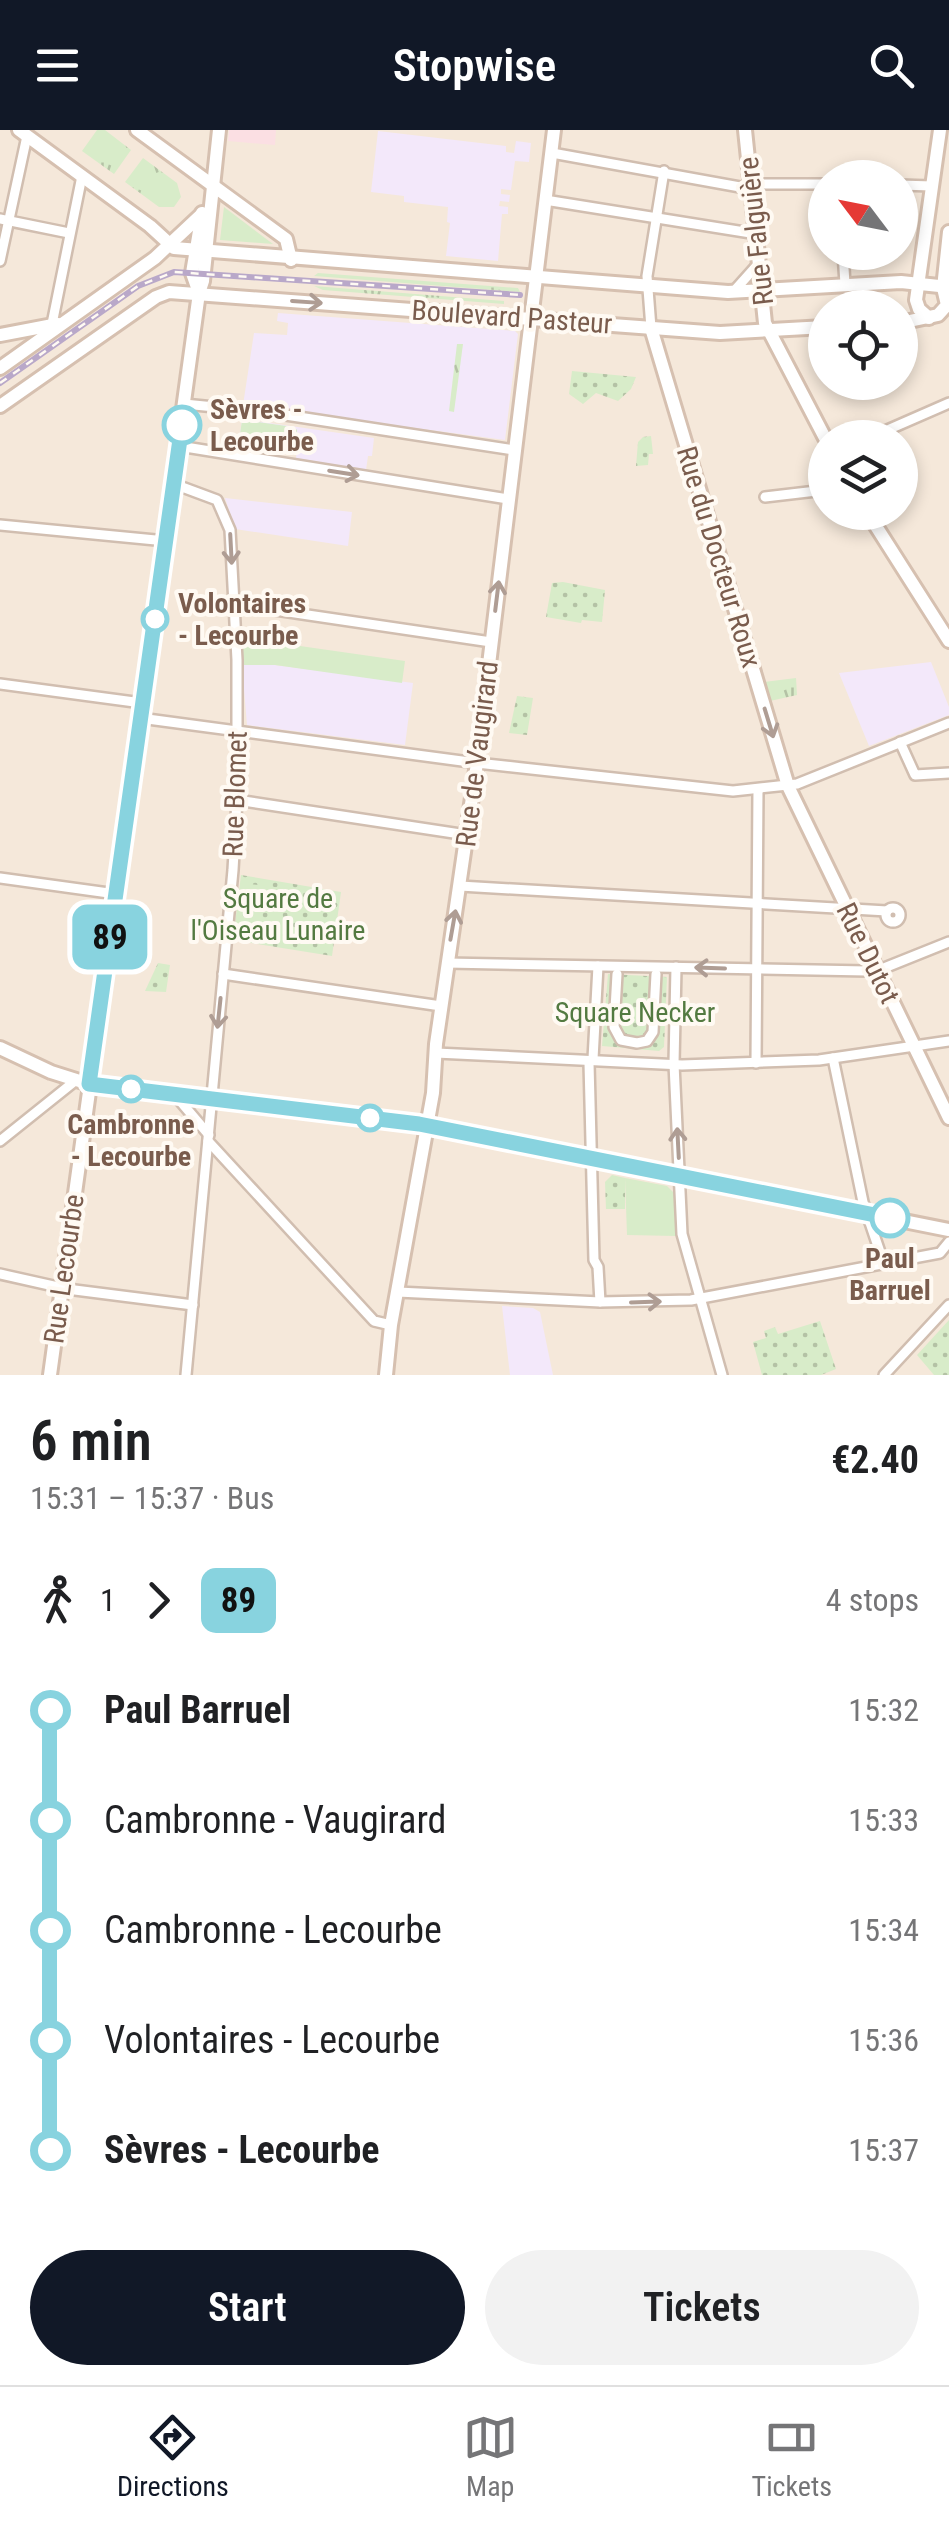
<!DOCTYPE html>
<html lang="en">
<head>
<meta charset="utf-8">
<style>
  :root { --surface:#fff; --page:#f2f2f2; --text:#202124; --muted:#757577; --line:#e0e0e0; --accent:#111827 }
  body { margin:0; font-family:"Roboto Condensed",sans-serif; background:var(--page); color:var(--text); height:100vh; display:flex; flex-direction:column; font-size:38px; white-space:nowrap }
  * { box-sizing:border-box; margin:0 }
  p { font-size:32px; color:var(--muted) }
  .icon { flex:none; width:55px; height:55px; fill:none; stroke:currentColor; stroke-width:2; stroke-linecap:round; stroke-linejoin:round }
  .map { position:relative; height:1245px; overflow:hidden }
  .drawer { display:flex; flex-direction:column; background:var(--surface); flex:1 }
  .drawer>* { flex:none }
  .badge { padding:0 20px; border-radius:15px; font-size:35px; line-height:65px }
  .needle { width:65px; rotate:302deg }
  .tools { position:absolute; left:808px; top:30px; display:grid; gap:20px }
  .tools a { display:grid; place-items:center; width:110px; height:110px; border-radius:50%; background:var(--surface); box-shadow:0 5px 15px #0003; font-size:50px }
  .map>.badge { position:absolute; translate:-50% -50%; box-shadow:0 0 0 5px #fff }
  .legs { display:flex; align-items:center; gap:15px; height:110px; padding:0 30px; font-size:32px }
  .legs p { margin-inline-start:auto }
  .head { display:flex; align-items:center; justify-content:space-between; height:170px; padding:0 30px }
  h1 { font-size:55px; font-weight:600; line-height:75px }
  .action { display:flex; gap:20px; margin-top:auto; padding:20px 30px }
  .action a { flex:1; height:115px; border-radius:60px; background:var(--accent); color:#fff; font-size:40px; font-weight:600; line-height:115px; text-align:center }
  .action a+a { background:var(--page); color:var(--text) }
  ul { padding:0 30px; list-style:none }
  li { display:flex; align-items:center; gap:35px; height:110px; font-size:38px }
  li i { display:grid; place-items:center; width:15px; height:100%; margin:0 12px; background:currentColor }
  li i::after { content:''; width:25px; height:25px; margin:-12px; border:8px solid; border-radius:50%; background:var(--surface) }
  li p { margin-inline-start:auto }
  li:first-child i { background:linear-gradient(#0000 50%,currentColor 0) }
  li:last-child i { background:linear-gradient(currentColor 50%,#0000 0) }
  header { display:flex; justify-content:space-between; align-items:center; height:130px; padding:0 30px; background:var(--accent); color:#fff; font-size:45px; font-weight:600 }
  .tabs { display:flex; justify-content:space-around; align-items:center; height:140px; border-top:2px solid var(--line); background:var(--surface); font-size:28px; color:var(--muted) }
  .tabs a { display:grid; justify-items:center; gap:5px }
  .tabs .on { color:var(--accent) }
  .map>svg:first-child { display:block }
  .residential { fill:#f5e8da; fill-rule:evenodd }
  .education { fill:#f3e8fa }
  .medical { fill:#fbdfe3 }
  .grass { fill:url(#grass-tufts) }
  .park { fill:url(#park-dots) }
  .pitch { fill:#d8ecc9 }
  .lines { fill:none; stroke-linecap:round; stroke-linejoin:round }
  .street-casing { stroke:#d1beb0; stroke-width:14 }
  .secondary-casing { stroke:#d6c0b0; stroke-width:18 }
  .street { stroke:#fff; stroke-width:9 }
  .secondary { stroke:#fff; stroke-width:12 }
  .rail-casing { stroke:#b9a8c9; stroke-width:6 }
  .rail { stroke:#fffaf3; stroke-width:2.5; stroke-dasharray:8; stroke-linecap:butt }
  .oneway { stroke:#af9d94 }
  .line-1-casing { stroke:#fff; stroke-width:22 }
  .line-1 { stroke:#88d3df; stroke-width:15 }
  .stop-1-dot { fill:#fff; stroke:#88d3df; stroke-width:5 }
  .labels { text-anchor:middle; dominant-baseline:central; stroke-width:8; stroke-linejoin:round; paint-order:stroke }
  .street-label { font-size:28px; fill:#7a5c4d; stroke:#fffaf3 }
  .stop-label { font-size:28px; font-weight:bold; fill:#7a5c4d; stroke:#fffaf3; text-anchor:start }
  .park-label { font-size:28px; fill:#537a41; stroke:#fffaf3 }
</style>
</head>
<body>
<header><svg class="icon" aria-label="menu" viewBox="0 0 24 24"><path d="M4 6h16M4 12h16M4 18h16"/></svg>Stopwise<svg class="icon" aria-label="search" viewBox="0 0 24 24"><circle cx="10" cy="10" r="6"/><path d="M15 15l6 6"/></svg></header>
<div class="map">
<svg width="949" height="1245" viewBox="0 0 949 1245">
  <defs>
    <pattern id="grass-tufts" width="24" height="20" patternUnits="userSpaceOnUse" patternTransform="scale(2.5)"><rect width="24" height="20" fill="#d8ecc9"/><path d="M3 7l-1-3M5 7V3M7 7l1-3M15 17l-1-3M17 17v-4M19 17l1-3" fill="none" stroke="#b4c2a5"/></pattern>
    <pattern id="park-dots" width="8" height="8" patternUnits="userSpaceOnUse" patternTransform="scale(2.5)"><rect width="8" height="8" fill="#d8ecc9"/><path d="M2 2h.1M6 6h.1" fill="none" stroke="#b4c2a5" stroke-width="1.8" stroke-linecap="round"/></pattern>
  </defs>
  <rect width="100%" height="100%" fill="#fdf6ec"/>
  <path class="residential" d="M0,0H949V1245H0ZM825,48H900V122H825ZM825,178H900V252H825ZM825,308H900V382H825Z"/>
  <g class="education">
    <polygon points="378,1 506,16 506,22 514,23 516,11 531,13 529,32 515,31 511,60 501,59 501,64 510,65 509,72 500,71 499,76 508,77 508,84 502,84 498,131 446,126 450,93 447,92 448,77 404,72 404,66 371,62"/>
    <polygon points="278,183 515,201 518,204 505,310 243,275 254,203 287,205 288,193 277,191"/>
    <polygon points="242,289 374,308 372,326 368,326 366,340 296,328 297,317 239,311"/>
    <polygon points="225,368 352,382 348,416 235,399"/>
    <polygon points="931,532 949,577 949,585 869,616 839,543"/>
    <polygon points="242,535 275,535 413,553 405,615 247,595"/>
    <polygon points="502,1176 533,1178 540,1182 553,1245 510,1245"/>
  </g>
  <polygon class="medical" points="229,0 276,0 275,15 228,11"/>
  <g class="grass">
    <polygon points="97,0 105,0 131,20 114,44 82,21"/>
    <polygon points="143,28 177,53 181,67 174,77 159,77 125,52"/>
    <polygon points="318,143 518,158 520,162 314,146"/>
    <polygon points="314,156 504,171 504,174 323,160"/>
    <polygon points="457,214 463,214 454,282 449,281"/>
    <polygon points="796,548 797,565 770,571 764,552"/>
  </g>
  <g class="park">
    <polygon points="572,241 636,247 631,259 618,271 596,263 583,274 569,264"/>
    <polygon points="651,306 653,324 649,324 648,335 636,336 638,312 643,307"/>
    <polygon points="563,452 605,460 602,492 582,490 581,493 546,487 552,453"/>
    <polygon points="517,566 533,568 527,605 509,603"/>
    <polygon points="241,745 341,762 332,826 233,810"/>
    <polygon points="158,833 170,835 166,862 145,861"/>
    <polygon points="608,844 667,847 664,917 659,921 602,916"/>
    <polygon points="612,1045 625,1048 625,1079 606,1079 605,1052"/>
    <polygon points="949,1190 949,1245 934,1245 917,1225"/>
    <polygon points="820,1191 836,1239 821,1245 762,1245 753,1212 766,1208 764,1201 775,1197 778,1204"/>
  </g>
  <g class="pitch">
    <polygon points="224,77 273,114 220,110"/>
    <polygon points="242,290 294,297 297,300 294,317 239,311"/>
    <polygon points="241,511 265,511 405,531 402,553 275,535 242,535"/>
    <polygon points="249,754 282,758 280,775 247,770"/>
    <polygon points="625,1048 667,1056 674,1063 676,1106 627,1105"/>
  </g>
  <g class="lines">
    <defs>
      <g id="street">
        <polyline points="552,23 751,59"/>
        <polyline points="751,54 825,54"/>
        <polyline points="900,55 932,56"/>
        <polyline points="545,70 757,104"/>
        <polyline points="0,89 69,103"/>
        <polyline points="843,122 845,154"/>
        <polyline points="0,131 27,6"/>
        <polyline points="734,161 760,132"/>
        <polyline points="52,194 82,46"/>
        <polyline points="651,198 647,146 664,41"/>
        <polyline points="184,274 266,282 514,320"/>
        <polyline points="869,308 949,273"/>
        <polyline points="179,316 508,369"/>
        <polyline points="174,354 217,370 230,400 237,530 237,670 233,740 186,1245"/>
        <polyline points="765,367 825,360"/>
        <polyline points="0,395 166,411"/>
        <polyline points="234,474 491,512"/>
        <polyline points="0,554 142,573"/>
        <polyline points="140,588 477,633 733,661 797,654 949,593"/>
        <polyline points="900,612 915,645 949,643"/>
        <polyline points="237,670 467,705"/>
        <polyline points="0,748 116,764"/>
        <polyline points="460,756 887,781"/>
        <circle cx="893" cy="785" r="7"/>
        <polyline points="447,833 867,841 884,838 949,812"/>
        <polyline points="676,837 674,934 682,1104 722,1245"/>
        <polyline points="223,844 441,876"/>
        <polyline points="617,844 614,897 621,910 637,913 647,911 653,902 656,844"/>
        <polyline points="436,923 682,935 819,930 949,911"/>
        <polyline points="833,928 863,1072 884,1134"/>
        <polyline points="593,929 598,836"/>
        <polyline points="589,933 594,1130 598,1137 600,1172"/>
        <polyline points="756,933 758,659"/>
        <polyline points="175,965 209,1005"/>
        <polyline points="0,1011 75,951"/>
        <polyline points="208,1011 374,1191 391,1195"/>
        <polyline points="0,1144 67,1159 193,1175"/>
        <polyline points="398,1162 600,1172 691,1170 940,1123 949,1112"/>
        <polyline points="884,1245 949,1175"/>
      </g>
      <g id="secondary">
        <polyline points="19,0 150,96 174,118 728,162 901,152 949,157"/>
        <polyline points="137,0 286,109 291,130"/>
        <polyline points="745,0 765,193 825,308"/>
        <polyline points="199,163 192,143 202,83"/>
        <polyline points="929,188 919,179 916,170 940,0"/>
        <polyline points="900,193 938,185 947,175 943,158 949,102"/>
        <polyline points="651,198 788,656 949,988"/>
        <polyline points="0,205 58,194"/>
        <polyline points="0,238 155,128 202,84"/>
        <polyline points="0,276 156,167 169,162 720,203 825,197"/>
        <polyline points="867,382 949,511"/>
        <polyline points="0,918 51,942 89,954 419,994 949,1100"/>
        <polyline points="50,1245 199,163 203,151 219,0"/>
        <polyline points="386,1245 391,1195 433,963 436,914 477,633 554,0"/>
      </g>
    </defs>
    <use href="#street" class="street-casing"/>
    <use href="#secondary" class="secondary-casing"/>
    <use href="#street" class="street"/>
    <use href="#secondary" class="secondary"/>
    <defs>
      <polyline id="rail" points="0,253 138,156 174,142 520,165"/>
    </defs>
    <use href="#rail" class="rail-casing"/>
    <use href="#rail" class="rail"/>
  </g>
  <defs><path id="oneway-shaft" d="M-6 0H5M1.5-3L5.5 0L1.5 3" fill="none" stroke-width="1.6" stroke-linecap="round" stroke-linejoin="round" transform="scale(2.5)"/></defs>
  <g class="oneway">
    <use href="#oneway-shaft" transform="translate(307 172) rotate(4)"/>
    <use href="#oneway-shaft" transform="translate(344 343) rotate(9)"/>
    <use href="#oneway-shaft" transform="translate(231 419) rotate(87)"/>
    <use href="#oneway-shaft" transform="translate(497 466) rotate(-83)"/>
    <use href="#oneway-shaft" transform="translate(769 593) rotate(73)"/>
    <use href="#oneway-shaft" transform="translate(453 795) rotate(-80)"/>
    <use href="#oneway-shaft" transform="translate(710 838) rotate(-178)"/>
    <use href="#oneway-shaft" transform="translate(219 883) rotate(96)"/>
    <use href="#oneway-shaft" transform="translate(678 1013) rotate(-93)"/>
    <use href="#oneway-shaft" transform="translate(646 1172) rotate(-2)"/>
  </g>
  <g class="lines">
    <defs>
      <polyline id="line-1" points="182,295 89,954 419,994 890,1088"/>
    </defs>
    <use href="#line-1" class="line-1-casing"/>
    <use href="#line-1" class="line-1"/>
  </g>
  <g class="stop-1-dot">
    <circle cx="182" cy="295" r="18"/>
    <circle cx="155" cy="489" r="12"/>
    <circle cx="131" cy="959" r="12"/>
    <circle cx="370" cy="988" r="12"/>
    <circle cx="890" cy="1088" r="18"/>
  </g>
  <g class="labels">
    <g class="street-label">
      <text transform="translate(756 101) rotate(-96)">Rue Falguière</text>
      <text transform="translate(512 187) rotate(4)">Boulevard Pasteur</text>
      <text transform="translate(719 427) rotate(73)">Rue du Docteur Roux</text>
      <text transform="translate(477 624) rotate(-83)">Rue de Vaugirard</text>
      <text transform="translate(235 664) rotate(-88)">Rue Blomet</text>
      <text transform="translate(868 823) rotate(64)">Rue Dutot</text>
      <text transform="translate(64 1139) rotate(-82)">Rue Lecourbe</text>
    </g>
    <g class="stop-label">
      <text x="210" y="279">Sèvres -<tspan x="210" dy="32">Lecourbe</tspan></text>
      <text x="178" y="473">Volontaires<tspan x="178" dy="32">- Lecourbe</tspan></text>
      <text x="131" y="994" text-anchor="middle">Cambronne<tspan x="131" dy="32">- Lecourbe</tspan></text>
      <text x="890" y="1128" text-anchor="middle">Paul<tspan x="890" dy="32">Barruel</tspan></text>
    </g>
    <g class="park-label">
      <text x="278" y="768">Square de<tspan x="278" dy="32">l'Oiseau Lunaire</tspan></text>
      <text x="635" y="882">Square Necker</text>
    </g>
  </g>
</svg>
<div class="tools">
<a><svg class="needle" viewBox="-14 -14 28 28"><path d="M0-13l5 13h-10z" fill="#e53935"/><path d="M0 13l5-13h-10z" fill="#757577"/></svg></a>
<a><svg class="icon" aria-label="locate" viewBox="0 0 24 24"><circle cx="12" cy="12" r="6"/><path d="M12 2v4M12 18v4M2 12h4M18 12h4"/></svg></a>
<a><svg class="icon" aria-label="layers" viewBox="0 0 24 24"><path d="M12 4l9 5-9 5-9-5zM3 14l9 5 9-5"/></svg></a>
</div>
<b class="badge" style="left:110px;top:807px;background:#88d3df;color:#111">89</b>
</div>
<section class="drawer">
<div class="head"><div><h1>6 min</h1><p>15:31 – 15:37 · Bus</p></div><b>€2.40</b></div>
<div class="legs"><svg class="icon" aria-label="walk" viewBox="0 0 24 24"><circle cx="13" cy="4" r="2"/><path d="M13 8l-2 6 4 7M11 14l-3 7M7 12l3-4h3l4 4"/></svg>1<svg class="icon" aria-label="forward" viewBox="0 0 24 24"><path d="M9 5l7 7-7 7"/></svg><b class="badge" style="background:#88d3df;color:#111">89</b><p>4 stops</p></div>
<ul>
<li><i style="color:#88d3df"></i><b>Paul Barruel</b><p>15:32</p></li>
<li><i style="color:#88d3df"></i><span>Cambronne - Vaugirard</span><p>15:33</p></li>
<li><i style="color:#88d3df"></i><span>Cambronne - Lecourbe</span><p>15:34</p></li>
<li><i style="color:#88d3df"></i><span>Volontaires - Lecourbe</span><p>15:36</p></li>
<li><i style="color:#88d3df"></i><b>Sèvres - Lecourbe</b><p>15:37</p></li>
</ul>
<div class="action"><a>Start</a><a>Tickets</a></div>
</section>
<nav class="tabs">
<a class="on"><svg class="icon" aria-label="directions" viewBox="0 0 24 24"><path d="M12 3l9 9-9 9-9-9zM9 14v-3h6M13 9l2 2-2 2"/></svg>Directions</a>
<a><svg class="icon" aria-label="map" viewBox="0 0 24 24"><path d="M3 6l6-2 6 2 6-2v14l-6 2-6-2-6 2zM9 4v14M15 6v14"/></svg>Map</a>
<a><svg class="icon" aria-label="tickets" viewBox="0 0 24 24"><path d="M3 7h18v10H3zM15 7v10"/></svg>Tickets</a>
</nav>
</body>
</html>
